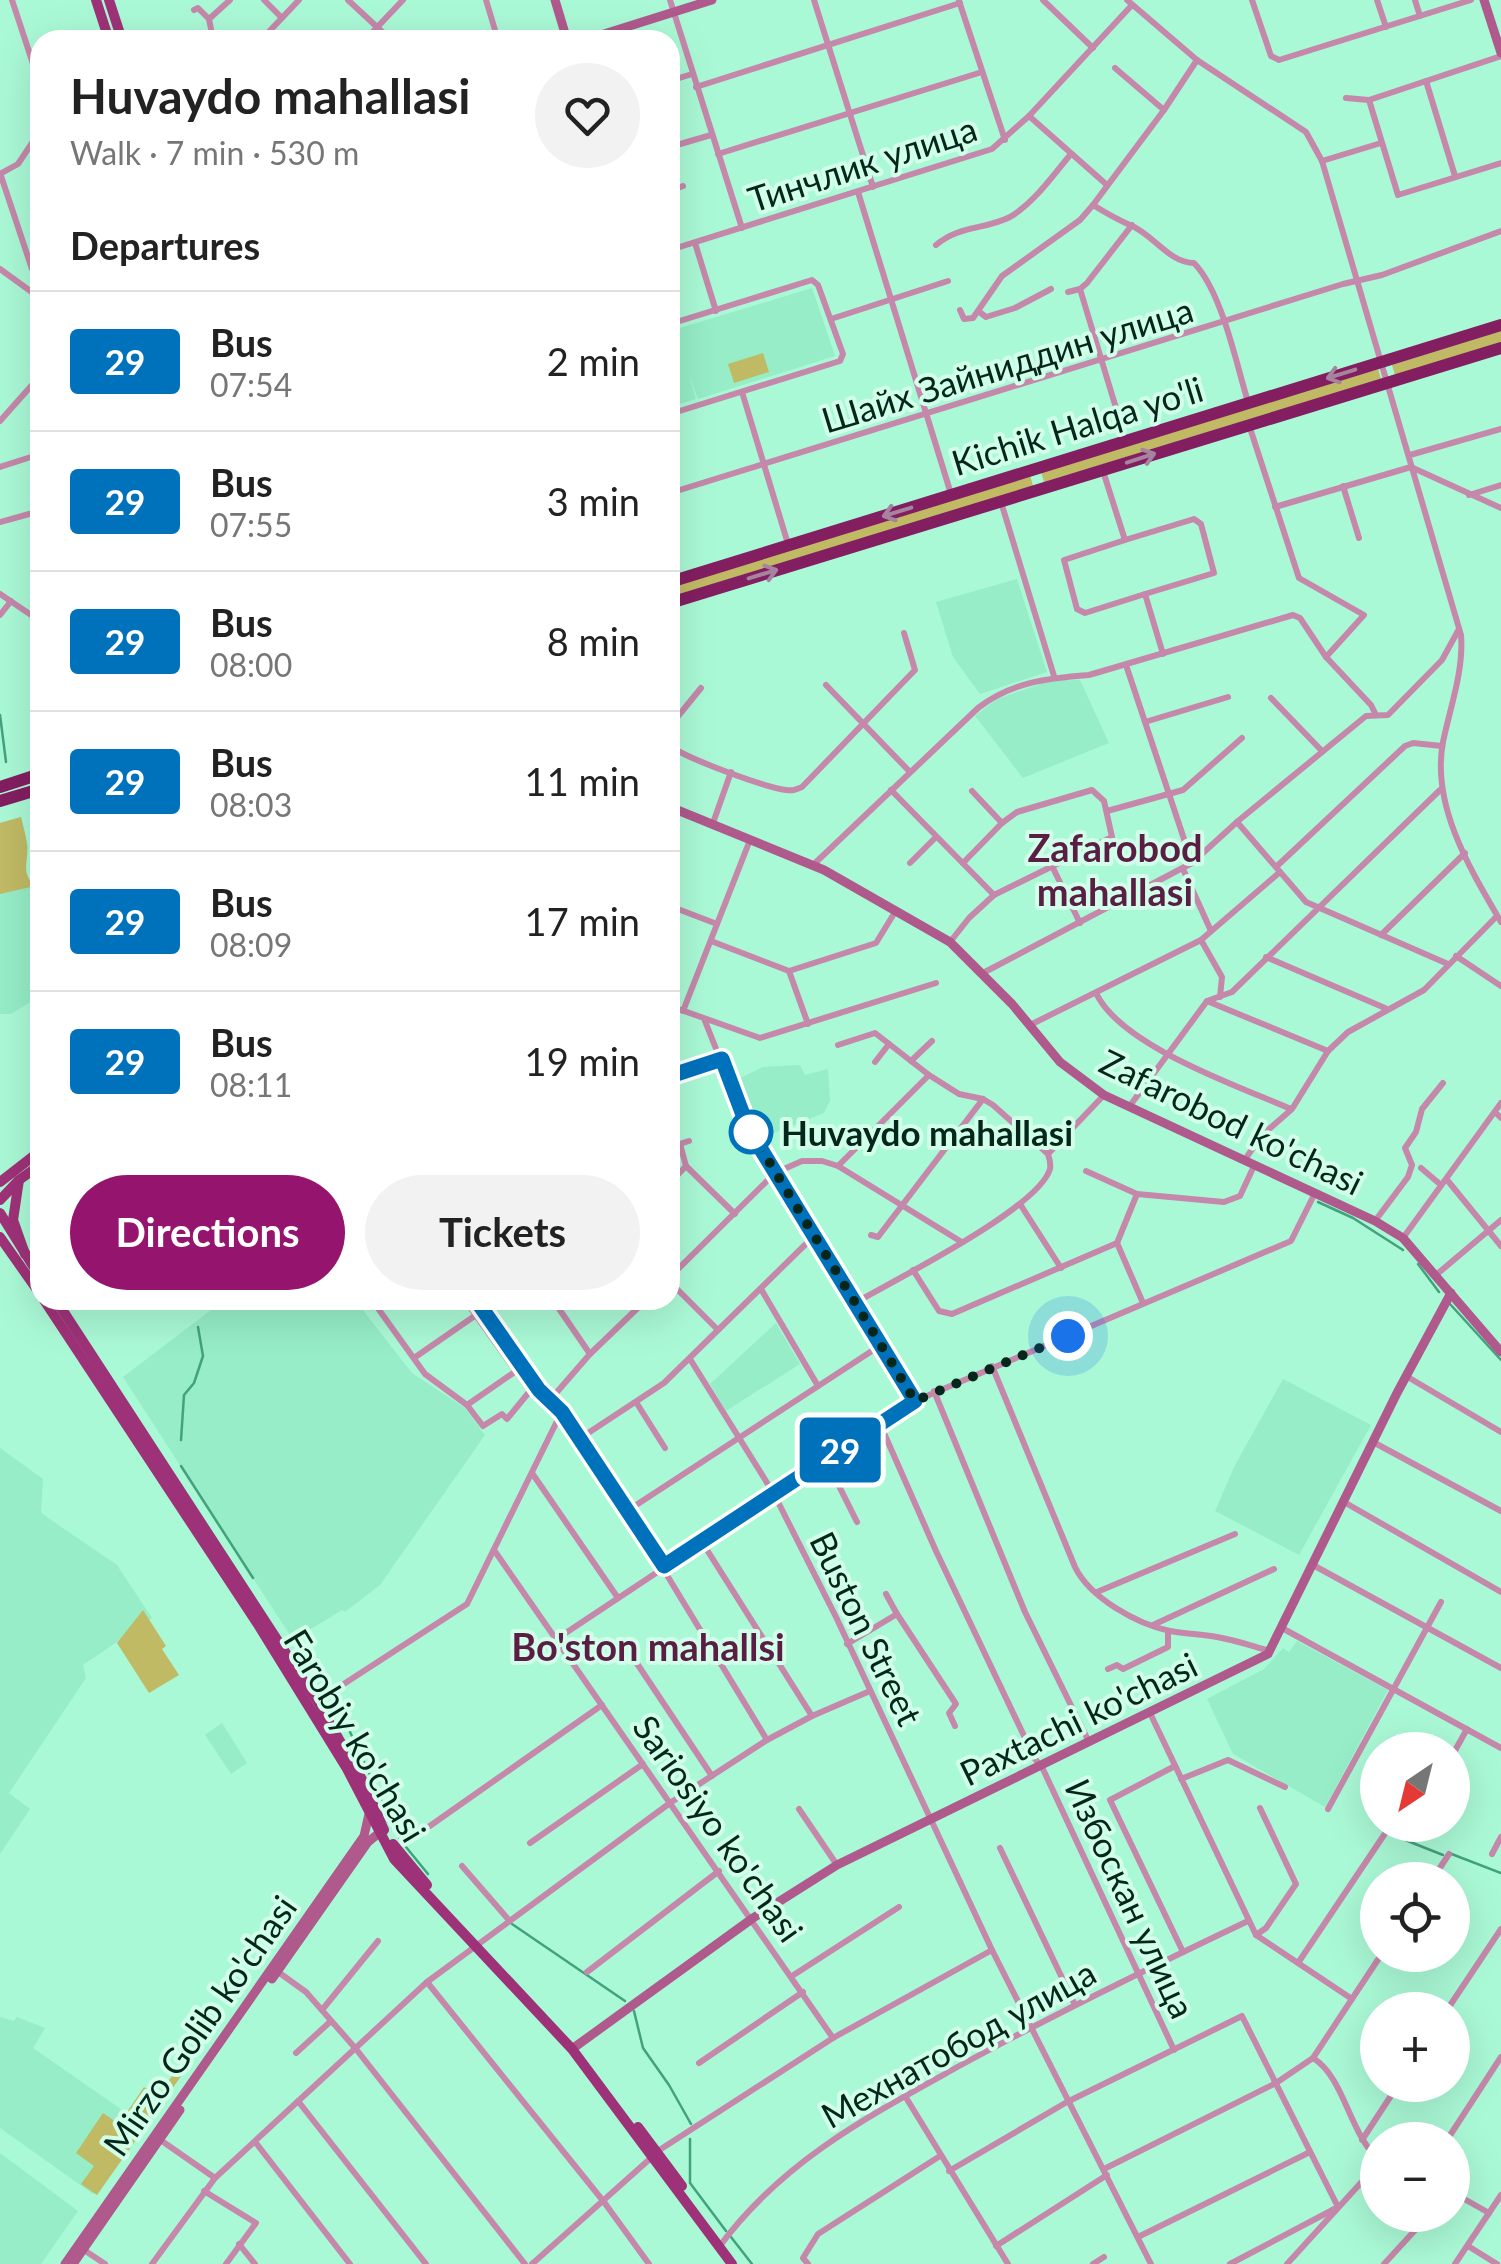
<!DOCTYPE html>
<html lang="en">
<head>
<meta charset="utf-8">
<style>
  :root { --surface:#fff; --page:#f2f2f2; --text:#222; --muted:#767676; --line:#e0e0e0; --accent:#95146d }
  body { margin:0; font-family:Lato,sans-serif; background:var(--page); color:var(--text); height:100vh; display:flex; flex-direction:column; font-size:38px; white-space:nowrap }
  * { box-sizing:border-box; margin:0 }
  p { font-size:32px; color:var(--muted) }
  .icon { flex:none; width:55px; height:55px; fill:none; stroke:currentColor; stroke-width:2; stroke-linecap:round; stroke-linejoin:round }
  .map { position:relative; flex:1; overflow:hidden }
  .details { position:absolute; left:30px; top:30px; width:650px; height:1280px; display:flex; flex-direction:column; background:var(--surface); border-radius:30px; box-shadow:0 10px 40px #0002 }
  .details>* { flex:none }
  .badge { padding:0 20px; border-radius:8px; font-size:35px; line-height:65px }
  .needle { width:65px; rotate:215deg }
  .controls { position:absolute; left:1360px; top:1732px; display:grid; gap:20px }
  .controls a { display:grid; place-items:center; width:110px; height:110px; border-radius:50%; background:var(--surface); box-shadow:0 10px 40px #0002; font-size:50px }
  .you { position:absolute; width:50px; height:50px; margin:-25px; border:8px solid #fff; border-radius:50%; background:#1a73e8; box-shadow:0 0 0 15px #1a73e833 }
  .map>.badge { position:absolute; translate:-50% -50%; box-shadow:0 0 0 5px #fff }
  h2 { padding:0 40px; font-size:38px; line-height:90px }
  .round { display:grid; place-items:center; flex:none; width:105px; height:105px; border-radius:52px; background:var(--page) }
  .summary { display:flex; align-items:center; justify-content:space-between; height:170px; padding:0 40px }
  h1 { font-size:48px; font-weight:700; line-height:75px }
  .cta { display:flex; gap:20px; margin-top:auto; padding:20px 40px }
  .cta a { flex:1; height:115px; border-radius:60px; background:var(--accent); color:#fff; font-size:40px; font-weight:700; line-height:115px; text-align:center }
  .cta a+a { background:var(--page); color:var(--text) }
  ul { padding:0; list-style:none }
  li { display:flex; align-items:center; gap:30px; height:140px; padding:0 40px; border-top:2px solid var(--line) }
  li div { flex:1 }
  li b { display:block; font-size:38px }
  li em { font-style:normal }
  li .badge { min-width:110px; font-weight:700; text-align:center }
  .map>svg:first-child { display:block }
  .built { fill:#96edc7 }
  .green { fill:#c1ba65 }
  .lines { fill:none; stroke-linecap:round; stroke-linejoin:round }
  .stream { stroke:#43a27e; stroke-width:2.5 }
  .street { stroke:#c588aa; stroke-width:6 }
  .secondary { stroke:#b0598d; stroke-width:9 }
  .primary { stroke:#9e3278; stroke-width:10 }
  .highway { stroke:#831e61; stroke-width:12 }
  .oneway { stroke:#a6839e }
  .line-casing { stroke:#fff; stroke-width:22 }
  .line { stroke:#0072bc; stroke-width:15 }
  .walk { stroke:#05271b; stroke-width:10; stroke-dasharray:0 18 }
  .stop-dot { fill:#fff; stroke:#0072bc; stroke-width:5 }
  .labels { text-anchor:middle; dominant-baseline:central; stroke-width:8; stroke-linejoin:round; paint-order:stroke }
  .street-label { font-size:35px; fill:#05271b; stroke:#d1ffe9 }
  .stop-label { font-size:35px; font-weight:bold; fill:#05271b; stroke:#d1ffe9; text-anchor:start }
  .neighbourhood-label { font-size:38px; font-weight:bold; fill:#5a1e44; stroke:#d1ffe9 }
</style>
</head>
<body>
<div class="map">
<svg width="1501" height="2264" viewBox="0 0 1501 2264">
  <rect width="100%" height="100%" fill="#aaf9d6"/>
  <g class="built">
    <polygon points="812,288 835,356 698,399 689,375 696,399 670,407 670,331"/>
    <polygon points="1017,579 1047,672 980,694 953,657 936,602"/>
    <polygon points="1052,680 1080,680 1109,743 1023,778 975,716 997,699"/>
    <polygon points="21,817 28,848 24,863 26,878 40,892 40,996 11,1014 0,1014 0,823"/>
    <polygon points="800,1065 805,1075 828,1069 830,1101 824,1113 764,1137 757,1128 738,1079 763,1067"/>
    <polygon points="224,1300 355,1300 412,1373 465,1408 485,1435 380,1585 345,1612 342,1610 293,1640 123,1377"/>
    <polygon points="776,1323 800,1364 726,1411 710,1384"/>
    <polygon points="1283,1379 1371,1425 1299,1555 1215,1511 1235,1465"/>
    <polygon points="0,1448 43,1479 41,1513 117,1565 152,1618 83,1665 86,1678 9,1793 30,1809 0,1854"/>
    <polygon points="1297,1641 1388,1690 1325,1807 1233,1754 1207,1699 1264,1669 1283,1648 1289,1652"/>
    <polygon points="222,1723 247,1763 231,1774 205,1735"/>
    <polygon points="0,2017 14,2021 17,2017 45,2028 33,2048 141,2123 93,2194 0,2128"/>
    <polygon points="0,2153 78,2211 41,2264 0,2264"/>
  </g>
  <g class="green">
    <polygon points="1501,331 1501,342 1395,375 1392,365"/>
    <polygon points="763,353 769,372 734,383 728,364"/>
    <polygon points="1378,369 1381,379 1044,482 1041,472"/>
    <polygon points="1030,475 1033,486 670,597 670,586"/>
    <path d="M21,817C23,826 26,835 27,844C29,862 20,872 35,886L0,894V823Z"/>
    <polygon points="143,1610 166,1646 162,1649 179,1675 149,1693 117,1643"/>
    <polygon points="178,2067 184,2072 97,2195 81,2184 94,2166 76,2153 103,2113 119,2124 144,2087 158,2096"/>
  </g>
  <g class="lines">
    <g class="stream">
      <polyline points="0,715 6,762"/>
      <polyline points="1318,1202 1353,1218 1403,1250"/>
      <polyline points="1418,1264 1439,1292"/>
      <polyline points="1450,1304 1501,1360"/>
      <polyline points="181,1440 184,1395 194,1383 203,1356 198,1327"/>
      <polyline points="181,1466 253,1578"/>
      <polyline points="350,1732 402,1843"/>
      <polyline points="1385,1832 1443,1855"/>
      <polyline points="406,1847 428,1874"/>
      <polyline points="1449,1853 1501,1873"/>
      <polyline points="512,1924 625,2001"/>
      <polyline points="634,2011 643,2048 669,2085 691,2124"/>
      <polyline points="690,2139 690,2183 726,2231"/>
      <polyline points="731,2237 752,2264"/>
    </g>
    <g class="street">
      <polyline points="12,0 40,85"/>
      <polyline points="264,0 282,18"/>
      <polyline points="348,0 391,40"/>
      <polyline points="486,0 498,40"/>
      <polyline points="670,0 742,228"/>
      <polyline points="814,0 873,187"/>
      <polyline points="1043,0 1093,48"/>
      <path d="M1127,0L1197,60L1306,132L1322,161L1461,635C1464,670 1450,708 1443,742C1431,805 1470,869 1501,922"/>
      <polyline points="1252,0 1271,56 1279,60 1471,0"/>
      <polyline points="1377,0 1386,27"/>
      <polyline points="1415,0 1420,16"/>
      <polyline points="959,1 1005,140"/>
      <polyline points="194,10 198,8 209,19"/>
      <polyline points="218,40 212,34 209,19 230,0"/>
      <polyline points="261,40 299,0"/>
      <polyline points="365,40 403,0"/>
      <polyline points="1115,68 1164,110"/>
      <polyline points="670,81 692,74"/>
      <polyline points="1426,81 1455,176"/>
      <polyline points="696,87 960,3"/>
      <polyline points="1346,98 1369,100 1501,56"/>
      <polyline points="1369,100 1398,195 1501,163"/>
      <polyline points="1029,116 1107,185"/>
      <polyline points="670,147 711,135"/>
      <polyline points="718,154 982,72"/>
      <polyline points="1322,161 1381,143"/>
      <polyline points="0,173 32,269"/>
      <polyline points="0,174 18,164 40,131"/>
      <polyline points="670,191 683,186"/>
      <polyline points="858,192 951,494"/>
      <path d="M1093,205C1106,213 1116,219 1130,225C1153,234 1169,263 1194,263C1222,292 1236,363 1248,402"/>
      <polyline points="695,243 716,311"/>
      <path d="M936,245C960,225 984,230 1010,217C1034,203 1053,175 1071,154"/>
      <polyline points="670,250 992,149 1029,116 1132,5"/>
      <polyline points="0,269 40,298"/>
      <polyline points="1080,289 1126,441"/>
      <polyline points="1068,292 1080,289 1087,283 1132,225"/>
      <polyline points="960,310 964,319 973,318 1002,276 1080,220 1093,205 1164,110 1197,60"/>
      <polyline points="978,311 986,317 1015,308 1051,289"/>
      <polyline points="831,319 948,281"/>
      <polyline points="670,324 812,280 818,285 843,354 840,361 670,414"/>
      <polyline points="742,392 788,544"/>
      <polyline points="0,421 32,385"/>
      <polyline points="1249,425 1299,578 1364,615 1326,657"/>
      <polyline points="1410,455 1501,429"/>
      <polyline points="0,467 31,457"/>
      <polyline points="1103,471 1125,540 1064,560 1077,609 1085,613 1145,594 1163,654"/>
      <polyline points="1343,486 1359,538"/>
      <polyline points="670,493 1343,284 1382,275 1501,231"/>
      <polyline points="1469,495 1501,485"/>
      <polyline points="1001,502 1054,676"/>
      <polyline points="1275,507 1411,467 1501,508"/>
      <polyline points="0,522 40,511"/>
      <polyline points="1125,540 1194,519 1201,524 1214,573 1145,594"/>
      <polyline points="0,594 40,621"/>
      <polyline points="0,615 11,601"/>
      <polyline points="1126,665 1192,863"/>
      <polyline points="826,685 910,772"/>
      <polyline points="1271,698 1322,751"/>
      <polyline points="1145,722 1228,697"/>
      <polyline points="670,726 701,688"/>
      <path d="M670,746C688,759 764,787 786,790C794,791 794,790 802,787L915,670L904,633"/>
      <polyline points="891,790 994,895"/>
      <polyline points="972,791 1002,823"/>
      <polyline points="1107,811 1183,790 1242,738"/>
      <polyline points="1237,822 1306,902 1448,964"/>
      <polyline points="713,823 731,772"/>
      <polyline points="910,863 936,837"/>
      <path d="M813,865L978,708C1012,682 1048,678 1089,675L1293,615L1300,618L1326,657L1371,705L1376,715"/>
      <polyline points="1052,866 1080,923"/>
      <polyline points="1276,867 1405,746 1413,743 1442,746"/>
      <polyline points="1183,869 1211,931"/>
      <polyline points="670,906 717,924"/>
      <polyline points="1381,935 1465,853"/>
      <polyline points="1201,940 1222,977 1220,997"/>
      <polyline points="711,941 789,971 876,943 895,912"/>
      <polyline points="950,942 969,918 994,895 1112,837 1104,801 1092,790 1017,812 1002,823 963,863"/>
      <polyline points="1456,956 1501,986"/>
      <polyline points="1266,957 1385,1008"/>
      <polyline points="789,971 808,1024"/>
      <polyline points="981,974 1192,863 1238,821 1366,716 1388,715 1442,660 1459,629"/>
      <path d="M1096,993C1121,1046 1238,1086 1291,1109"/>
      <polyline points="1207,1001 1328,1051"/>
      <polyline points="670,1006 760,1038 936,983"/>
      <polyline points="683,1011 750,840"/>
      <polyline points="705,1021 748,1129 915,1401"/>
      <polyline points="1030,1025 1201,940 1280,872"/>
      <polyline points="838,1045 875,1033 929,1075"/>
      <polyline points="911,1061 932,1041"/>
      <polyline points="875,1062 889,1044"/>
      <polyline points="670,1076 722,1059"/>
      <polyline points="1129,1107 1207,1001 1232,992 1440,790"/>
      <polyline points="1498,1115 1501,1118"/>
      <polyline points="670,1147 689,1141"/>
      <polyline points="1048,1154 1104,1095"/>
      <polyline points="1244,1161 1261,1136 1292,1109 1328,1051 1348,1032 1424,990 1497,916"/>
      <polyline points="686,1166 735,1214"/>
      <path d="M838,1166L929,1075L959,1094L983,1099L993,1105L1048,1154C1050,1160 1051,1164 1050,1169C1038,1209 894,1280 855,1303"/>
      <polyline points="1421,1168 1441,1185"/>
      <polyline points="1086,1171 1137,1194 1224,1202 1240,1196 1254,1166"/>
      <polyline points="1448,1181 1501,1246"/>
      <polyline points="670,1183 686,1166 680,1144"/>
      <polyline points="1020,1204 1061,1268"/>
      <polyline points="1375,1221 1408,1177 1412,1165 1405,1148 1416,1132 1422,1109 1443,1083"/>
      <polyline points="871,1235 878,1237 983,1099"/>
      <polyline points="1403,1238 1501,1103"/>
      <polyline points="1117,1243 1143,1303"/>
      <polyline points="913,1270 939,1311 952,1314 1117,1243 1137,1194"/>
      <polyline points="1436,1275 1501,1220"/>
      <polyline points="670,1277 775,1173 802,1161 822,1161 838,1166 960,1241"/>
      <polyline points="670,1282 718,1330"/>
      <polyline points="761,1289 818,1386"/>
      <polyline points="387,1300 377,1307 425,1374 467,1405 483,1426 502,1414 507,1419 530,1391 465,1300"/>
      <polyline points="476,1300 539,1390 561,1412 645,1539 767,1740"/>
      <polyline points="553,1300 590,1354"/>
      <polyline points="414,1358 476,1315"/>
      <polyline points="690,1359 774,1494 836,1617 992,1950 1151,2264"/>
      <path d="M992,1366L1075,1567C1090,1598 1137,1624 1170,1631C1185,1634 1201,1634 1217,1637C1235,1640 1252,1646 1270,1651"/>
      <polyline points="1406,1376 1501,1432"/>
      <polyline points="934,1391 1025,1612 1089,1742"/>
      <polyline points="550,1400 590,1354 646,1300"/>
      <polyline points="636,1402 665,1448"/>
      <polyline points="467,1405 516,1371"/>
      <polyline points="880,1424 936,1551 1035,1759 1042,1767 1174,2050"/>
      <polyline points="579,1439 664,1383 814,1236"/>
      <polyline points="1373,1442 1501,1511"/>
      <polyline points="826,1460 857,1522"/>
      <polyline points="532,1473 618,1598"/>
      <polyline points="1344,1502 1501,1592"/>
      <polyline points="627,1511 881,1345"/>
      <polyline points="702,1542 812,1716"/>
      <polyline points="494,1550 833,2038"/>
      <polyline points="1313,1565 1501,1668"/>
      <polyline points="1097,1592 1235,1534"/>
      <polyline points="886,1594 897,1614"/>
      <polyline points="1153,1625 1274,1569"/>
      <polyline points="1282,1628 1501,1748"/>
      <polyline points="847,1644 897,1614 956,1704 949,1713 955,1726"/>
      <polyline points="626,1647 712,1776"/>
      <polyline points="522,1662 915,1401 1291,1241 1314,1195"/>
      <polyline points="1108,1669 1117,1665 1123,1669 1168,1647 1168,1631"/>
      <polyline points="316,1702 467,1604 561,1413"/>
      <polyline points="1150,1713 1256,1935 1352,1999"/>
      <polyline points="1452,1756 1467,1729"/>
      <polyline points="1175,1766 1110,1800 1183,1952"/>
      <polyline points="1181,1779 1228,1760 1285,1787"/>
      <polyline points="799,1809 837,1865"/>
      <polyline points="1328,1809 1441,1602"/>
      <polyline points="1409,1834 1414,1825"/>
      <polyline points="407,1842 602,1705"/>
      <polyline points="530,1843 643,1764"/>
      <polyline points="1000,1848 1075,2005"/>
      <polyline points="1492,1854 1501,1837"/>
      <polyline points="462,1866 508,1919"/>
      <polyline points="1432,1880 1449,1854"/>
      <polyline points="1256,1935 1266,1928 1296,1884 1260,1808"/>
      <polyline points="1298,1963 1384,1835"/>
      <polyline points="274,1969 306,1992 356,2049 525,2264"/>
      <polyline points="587,1972 719,1871"/>
      <polyline points="792,1976 899,1907"/>
      <polyline points="427,1982 604,2202 649,2264"/>
      <polyline points="322,2010 378,1941"/>
      <polyline points="1447,2010 1501,1929"/>
      <polyline points="296,2053 331,2021"/>
      <path d="M1313,2058C1344,2077 1349,2132 1378,2159"/>
      <polyline points="699,2063 803,1992"/>
      <polyline points="905,2096 1008,2264"/>
      <polyline points="298,2101 426,2264"/>
      <polyline points="159,2139 215,2178"/>
      <polyline points="1362,2140 1398,2085"/>
      <polyline points="1447,2140 1501,2057"/>
      <polyline points="256,2143 350,2264"/>
      <polyline points="1104,2169 1276,2083 1313,2058 1381,1955"/>
      <polyline points="949,2171 1067,2102 1242,2016 1338,2207 1230,2264"/>
      <polyline points="204,2191 256,2223 226,2264"/>
      <polyline points="1452,2192 1489,2213"/>
      <polyline points="1138,2237 1310,2152"/>
      <polyline points="239,2244 255,2264"/>
      <polyline points="996,2246 1107,2175"/>
      <polyline points="1468,2246 1497,2264"/>
      <path d="M719,2247C783,2160 869,2116 961,2065C1055,2014 1151,1967 1248,1921"/>
      <polyline points="81,2248 105,2264"/>
      <polyline points="152,2264 215,2178 427,1982 670,1803 767,1740 812,1716 870,1691"/>
      <polyline points="532,2264 661,2149 833,2038 992,1950"/>
      <polyline points="808,2264 803,2258 818,2234 940,2156"/>
      <polyline points="1093,2264 1104,2257"/>
      <polyline points="1287,2264 1378,2164"/>
      <polyline points="1384,2264 1429,2215"/>
      <polyline points="1455,2264 1501,2195"/>
    </g>
    <g class="secondary">
      <polyline points="555,0 567,40"/>
      <polyline points="1484,0 1501,53"/>
      <polyline points="585,40 712,0"/>
      <polyline points="670,807 824,870 950,942 1012,1004 1060,1062 1104,1095 1375,1221 1403,1238 1501,1352"/>
      <polyline points="272,1979 368,1842 384,1829"/>
      <polyline points="572,2049 753,1918 837,1865 1268,1654 1397,1393 1451,1293"/>
      <polyline points="65,2264 364,1836 369,1814"/>
      <polyline points="73,2264 180,2110"/>
    </g>
    <g class="primary">
      <polyline points="96,0 109,40"/>
      <polyline points="109,0 122,40"/>
      <polyline points="19,1180 13,1220 25,1254"/>
      <polyline points="0,1182 40,1151"/>
      <polyline points="0,1200 19,1180 40,1165"/>
      <polyline points="0,1213 40,1277"/>
      <polyline points="0,1237 40,1294"/>
      <polyline points="44,1300 259,1626 346,1767 394,1859 572,2049 732,2264"/>
      <polyline points="56,1300 317,1701 364,1783 384,1830"/>
      <polyline points="393,1844 427,1885"/>
      <polyline points="638,2127 682,2186"/>
    </g>
    <g class="highway">
      <polyline points="670,582 1501,325"/>
      <polyline points="670,603 1501,348"/>
      <polyline points="0,787 40,774"/>
      <polyline points="0,801 40,789"/>
    </g>
  </g>
  <defs><path id="oneway-shaft" d="M-6 0H5M1.5-3L5.5 0L1.5 3" fill="none" stroke-width="1.6" stroke-linecap="round" stroke-linejoin="round" transform="scale(2.5)"/></defs>
  <g class="oneway">
    <use href="#oneway-shaft" transform="translate(1341 374) rotate(163)"/>
    <use href="#oneway-shaft" transform="translate(1141 458) rotate(-18)"/>
    <use href="#oneway-shaft" transform="translate(897 512) rotate(163)"/>
    <use href="#oneway-shaft" transform="translate(763 574) rotate(-17)"/>
  </g>
  <g class="lines">
    <defs>
      <polyline id="line" points="476,1300 539,1390 562,1412 664,1566 915,1401 748,1128 722,1059 670,1076"/>
    </defs>
    <use href="#line" class="line-casing"/>
    <use href="#line" class="line"/>
    <polyline class="walk" points="751,1132 915,1401 1068,1336"/>
  </g>
  <circle class="stop-dot" cx="751" cy="1132" r="20"/>
  <g class="labels">
    <g class="street-label">
      <text transform="translate(862 163) rotate(-18)">Тинчлик улица</text>
      <text transform="translate(1007 364) rotate(-17)">Шайх Зайниддин улица</text>
      <text transform="translate(1077 425) rotate(-17)">Kichik Halqa yo'li</text>
      <text transform="translate(1232 1121) rotate(26)">Zafarobod ko'chasi</text>
      <text transform="translate(867 1628) rotate(64)">Buston Street</text>
      <text transform="translate(1078 1718) rotate(-26)">Paxtachi ko'chasi</text>
      <text transform="translate(356 1735) rotate(59)">Farobiy ko'chasi</text>
      <text transform="translate(719 1828) rotate(55)">Sariosiyo ko'chasi</text>
      <text transform="translate(1131 1898) rotate(65)">Избоскан улица</text>
      <text transform="translate(199 2025) rotate(-55)">Mirzo Golib ko'chasi</text>
      <text transform="translate(958 2043) rotate(-29)">Мехнатобод улица</text>
    </g>
    <g class="stop-label">
      <text x="781" y="1132">Huvaydo mahallasi</text>
    </g>
    <g class="neighbourhood-label">
      <text x="1115" y="847">Zafarobod<tspan x="1115" dy="44">mahallasi</tspan></text>
      <text x="648" y="1646">Bo'ston mahallsi</text>
    </g>
  </g>
</svg>
<div class="controls">
<a><svg class="needle" viewBox="-14 -14 28 28"><path d="M0-13l5 13h-10z" fill="#e53935"/><path d="M0 13l5-13h-10z" fill="#767676"/></svg></a>
<a><svg class="icon" aria-label="locate" viewBox="0 0 24 24"><circle cx="12" cy="12" r="6"/><path d="M12 2v4M12 18v4M2 12h4M18 12h4"/></svg></a>
<a>+</a>
<a>−</a>
</div>
<div class="you" style="left:1068px;top:1336px"></div>
<b class="badge" style="left:840px;top:1450px;background:#0072bc;color:#fff">29</b>
<section class="details">
<div class="summary"><div><h1>Huvaydo mahallasi</h1><p>Walk · 7 min · 530 m</p></div><a class="round"><svg class="icon" aria-label="heart" viewBox="0 0 24 24"><path d="M12 20l-8-8c-3-5 5-10 8-4 3-6 11-1 8 4z"/></svg></a></div>
<h2>Departures</h2>
<ul>
<li><span class="badge" style="background:#0072bc;color:#fff">29</span><div><b>Bus</b><p>07:54</p></div><em>2 min</em></li>
<li><span class="badge" style="background:#0072bc;color:#fff">29</span><div><b>Bus</b><p>07:55</p></div><em>3 min</em></li>
<li><span class="badge" style="background:#0072bc;color:#fff">29</span><div><b>Bus</b><p>08:00</p></div><em>8 min</em></li>
<li><span class="badge" style="background:#0072bc;color:#fff">29</span><div><b>Bus</b><p>08:03</p></div><em>11 min</em></li>
<li><span class="badge" style="background:#0072bc;color:#fff">29</span><div><b>Bus</b><p>08:09</p></div><em>17 min</em></li>
<li><span class="badge" style="background:#0072bc;color:#fff">29</span><div><b>Bus</b><p>08:11</p></div><em>19 min</em></li>
</ul>
<div class="cta"><a>Directions</a><a>Tickets</a></div>
</section>
</div>
</body>
</html>
